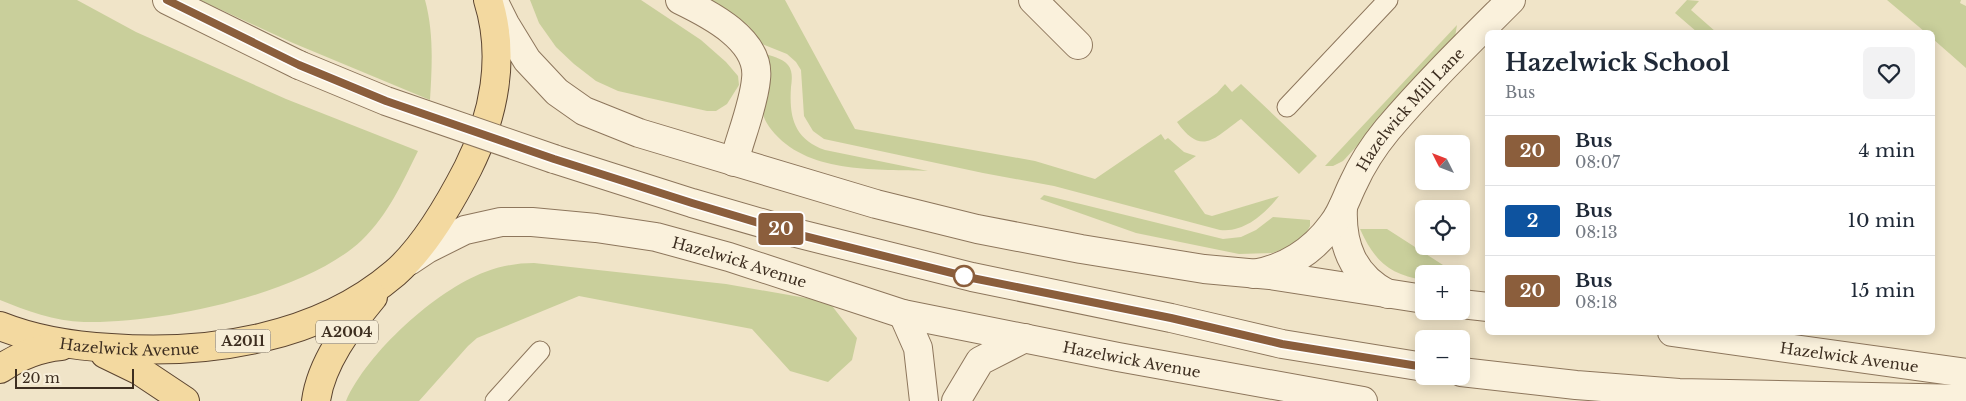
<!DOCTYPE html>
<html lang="en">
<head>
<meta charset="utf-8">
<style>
  :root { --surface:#fff; --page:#f2f2f3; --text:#1f2937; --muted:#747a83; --line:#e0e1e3 }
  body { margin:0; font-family:"Libre Baskerville",serif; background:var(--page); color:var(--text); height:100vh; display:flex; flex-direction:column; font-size:19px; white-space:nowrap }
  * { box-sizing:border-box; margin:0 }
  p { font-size:16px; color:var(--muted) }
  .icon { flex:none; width:28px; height:28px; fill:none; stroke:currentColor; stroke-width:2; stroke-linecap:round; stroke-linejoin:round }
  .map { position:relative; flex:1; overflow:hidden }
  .side { position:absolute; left:1485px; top:30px; width:450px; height:305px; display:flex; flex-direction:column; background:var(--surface); border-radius:8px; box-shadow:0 2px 12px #0003 }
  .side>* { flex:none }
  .badge { padding:0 10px; border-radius:4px; font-size:18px; line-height:32px }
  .needle { width:32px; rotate:312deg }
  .fabs { position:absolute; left:1415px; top:135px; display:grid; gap:10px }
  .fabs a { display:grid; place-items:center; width:55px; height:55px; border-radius:8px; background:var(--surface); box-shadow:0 2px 12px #0003; font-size:25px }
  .scale { position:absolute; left:15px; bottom:12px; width:119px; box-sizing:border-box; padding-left:5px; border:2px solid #3d2e20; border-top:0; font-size:14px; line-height:18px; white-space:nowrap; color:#3d2e20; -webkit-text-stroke:4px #f7eed8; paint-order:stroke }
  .map>.badge { position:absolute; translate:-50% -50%; box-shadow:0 0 0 2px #fff }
  .round { display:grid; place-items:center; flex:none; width:52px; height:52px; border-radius:8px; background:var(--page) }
  .headline { display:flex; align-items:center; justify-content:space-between; height:85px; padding:0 20px }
  h1 { font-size:24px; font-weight:700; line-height:38px }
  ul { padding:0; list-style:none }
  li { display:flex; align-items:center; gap:15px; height:70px; padding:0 20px; border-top:1px solid var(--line) }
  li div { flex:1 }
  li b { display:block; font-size:19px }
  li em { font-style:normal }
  li .badge { min-width:55px; font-weight:700; text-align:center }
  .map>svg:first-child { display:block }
  .green { fill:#c9cf9b }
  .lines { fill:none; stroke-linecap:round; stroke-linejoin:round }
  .service-casing { stroke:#8d765c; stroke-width:21 }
  .minor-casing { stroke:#8d765c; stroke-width:30 }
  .tertiary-casing { stroke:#8d765c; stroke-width:30 }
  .primary-casing { stroke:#5b4430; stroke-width:30 }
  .service { stroke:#faf1dc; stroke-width:19 }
  .minor { stroke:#faf1dc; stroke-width:28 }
  .tertiary { stroke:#faf1dc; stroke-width:28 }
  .primary { stroke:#f3d9a0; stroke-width:28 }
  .tertiary-bridge-casing { stroke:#8d765c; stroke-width:30; stroke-linecap:butt }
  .tertiary-bridge { stroke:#faf1dc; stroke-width:28 }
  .line-casing { stroke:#fff; stroke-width:11 }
  .line { stroke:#8b5e3c; stroke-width:8 }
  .stop-dot { fill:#fff; stroke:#8b5e3c; stroke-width:2.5 }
  .labels { text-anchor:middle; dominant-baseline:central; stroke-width:4.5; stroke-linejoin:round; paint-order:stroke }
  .shield { fill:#f7eed8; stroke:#756857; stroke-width:1 }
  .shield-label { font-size:14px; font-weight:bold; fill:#3d2e20 }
  .street-label { font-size:15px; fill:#3d2e20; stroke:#f7eed8 }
</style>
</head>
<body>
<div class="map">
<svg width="1966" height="401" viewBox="0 0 1966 401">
  <rect width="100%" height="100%" fill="#f0e4c8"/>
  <g class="green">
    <path d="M0,0H77L136,32L286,99L418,151C402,183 388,215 362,240C305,294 161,324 84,322C54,321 27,311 0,300Z"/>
    <path d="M200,0H425C434,33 432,66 430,100L293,43Z"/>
    <polygon points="530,0 641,0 701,40 726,62 738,76 739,85 727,104 716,111 707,111 618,91 596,81 574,64 556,47 539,23"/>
    <path d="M708,0H785L855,129L1035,161L1095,179L1161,134L1165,140L1168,138L1184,152L1196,156L1174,171L1205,214L1212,216L1279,196C1265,214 1244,233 1220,230L1054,186L983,173L824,139L813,131L804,116L801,70L796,62L787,54L762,44L748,25Z"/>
    <polygon points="1687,0 1699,1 1691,10 1716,32 1697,32 1675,13"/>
    <polygon points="1887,0 1961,0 1960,3 1966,6 1966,68 1933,39 1932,32 1925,32"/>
    <polygon points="1457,25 1455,37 1445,51 1343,161 1333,166 1325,166"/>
    <path d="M763,53C771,56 782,58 788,65C793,71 792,80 791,87C789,117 794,139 825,150L928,171C879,169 811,174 775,134C770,128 765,122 763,114C760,96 763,71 763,53Z"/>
    <path d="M1225,84L1232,92L1241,84L1317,156L1299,174L1241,119C1214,138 1202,157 1177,122L1217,93Z"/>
    <polygon points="1044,195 1223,239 1241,237 1256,230 1273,217 1310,220 1310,226 1305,235 1287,248 1272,253 1239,254 1136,233 1040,199"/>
    <path d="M1360,229H1387L1457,274H1424V280C1389,275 1374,260 1360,229Z"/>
    <path d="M534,263L726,284L829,302L857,338L852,360L828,382L790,371L752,329L579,296L477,338L468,346L419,401H346C367,353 436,290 485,272C501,266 517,263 534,263Z"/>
  </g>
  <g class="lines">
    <defs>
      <g id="service">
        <polyline points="1287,107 1388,0"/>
        <polyline points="495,401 540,351"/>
      </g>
      <g id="minor">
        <path d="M680,0C709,14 761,40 756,79C754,104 740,138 734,162"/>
        <polyline points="1033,0 1078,45"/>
        <path d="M1343,207C1341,245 1353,276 1388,294"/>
        <path id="s1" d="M1253,274C1285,269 1313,251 1332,225C1342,213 1346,198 1353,184C1362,164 1373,147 1387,130C1426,84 1469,42 1511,0"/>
        <polyline points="903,314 918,348 924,401"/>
        <polyline points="956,401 980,361 1025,338"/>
      </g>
      <g id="tertiary">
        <polyline points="167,0 299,65"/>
        <polyline points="493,0 505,24 527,60 557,92 584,111 639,133 876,204 977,229 1081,249 1204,269 1270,275 1424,299"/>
        <polyline points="554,159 692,203 796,233 972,277 1171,318 1282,344 1424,367"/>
        <path id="s2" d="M409,261L427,249L465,230L501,222H532L596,228L656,237L729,257L903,314L1118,357L1363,401"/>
        <polyline points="1461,304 1488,307"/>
        <path id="s3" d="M1672,332L1966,373"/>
        <polyline points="1461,372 1576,385 1679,393 1966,399"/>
      </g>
      <g id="primary">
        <path id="s4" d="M0,326C35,340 73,346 111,348C208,355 318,339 395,273C425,247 450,203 468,168C494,116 506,57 488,0"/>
        <polyline points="105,354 140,371 185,401"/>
        <path d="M0,369C19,356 38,348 61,346"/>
        <path d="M316,401C321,363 349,326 373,297"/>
      </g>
    </defs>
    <use href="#service" class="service-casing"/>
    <use href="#minor" class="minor-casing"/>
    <use href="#tertiary" class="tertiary-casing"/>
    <use href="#primary" class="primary-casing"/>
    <use href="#service" class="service"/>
    <use href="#minor" class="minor"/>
    <use href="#tertiary" class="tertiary"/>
    <use href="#primary" class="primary"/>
    <defs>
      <polyline id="tertiary-bridge" points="299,65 386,101 554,159"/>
    </defs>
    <use href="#tertiary-bridge" class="tertiary-bridge-casing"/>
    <use href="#tertiary-bridge" class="tertiary-bridge"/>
  </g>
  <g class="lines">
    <defs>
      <polyline id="line" points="167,0 299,65 386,101 554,159 692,203 796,234 972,278 1171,318 1282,344 1424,367"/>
    </defs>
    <use href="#line" class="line-casing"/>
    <use href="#line" class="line"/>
  </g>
  <circle class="stop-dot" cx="964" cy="276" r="10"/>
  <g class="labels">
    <g class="shield">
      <rect x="316" y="320.5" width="62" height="23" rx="4"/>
      <rect x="215.5" y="329.5" width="55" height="23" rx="4"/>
    </g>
    <g class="shield-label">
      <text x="347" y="332">A2004</text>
      <text x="243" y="341">A2011</text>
    </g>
    <g class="street-label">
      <text stroke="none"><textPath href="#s1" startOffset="236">Hazelwick Mill Lane</textPath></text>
      <text stroke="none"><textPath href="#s2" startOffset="344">Hazelwick Avenue</textPath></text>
      <text stroke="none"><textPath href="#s4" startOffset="132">Hazelwick Avenue</textPath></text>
      <text stroke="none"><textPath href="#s3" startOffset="179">Hazelwick Avenue</textPath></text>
      <text stroke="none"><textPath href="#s2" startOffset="749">Hazelwick Avenue</textPath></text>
    </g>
  </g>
</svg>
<div class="fabs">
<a><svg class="needle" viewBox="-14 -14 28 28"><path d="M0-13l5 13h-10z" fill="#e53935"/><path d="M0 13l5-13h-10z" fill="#747a83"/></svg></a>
<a><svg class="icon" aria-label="locate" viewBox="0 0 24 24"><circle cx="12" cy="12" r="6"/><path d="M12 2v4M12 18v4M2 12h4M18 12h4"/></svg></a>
<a>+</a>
<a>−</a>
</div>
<div class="scale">20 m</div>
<b class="badge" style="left:781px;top:229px;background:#8b5e3c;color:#fff">20</b>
<section class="side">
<div class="headline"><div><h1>Hazelwick School</h1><p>Bus</p></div><a class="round"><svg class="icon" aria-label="heart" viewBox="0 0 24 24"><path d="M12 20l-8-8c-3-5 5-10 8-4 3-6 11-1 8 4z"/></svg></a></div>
<ul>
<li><span class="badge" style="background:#8b5e3c;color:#fff">20</span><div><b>Bus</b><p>08:07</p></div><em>4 min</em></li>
<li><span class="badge" style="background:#0e539f;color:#fff">2</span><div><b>Bus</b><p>08:13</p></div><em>10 min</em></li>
<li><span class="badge" style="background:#8b5e3c;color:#fff">20</span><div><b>Bus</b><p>08:18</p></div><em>15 min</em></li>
</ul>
</section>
</div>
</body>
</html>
